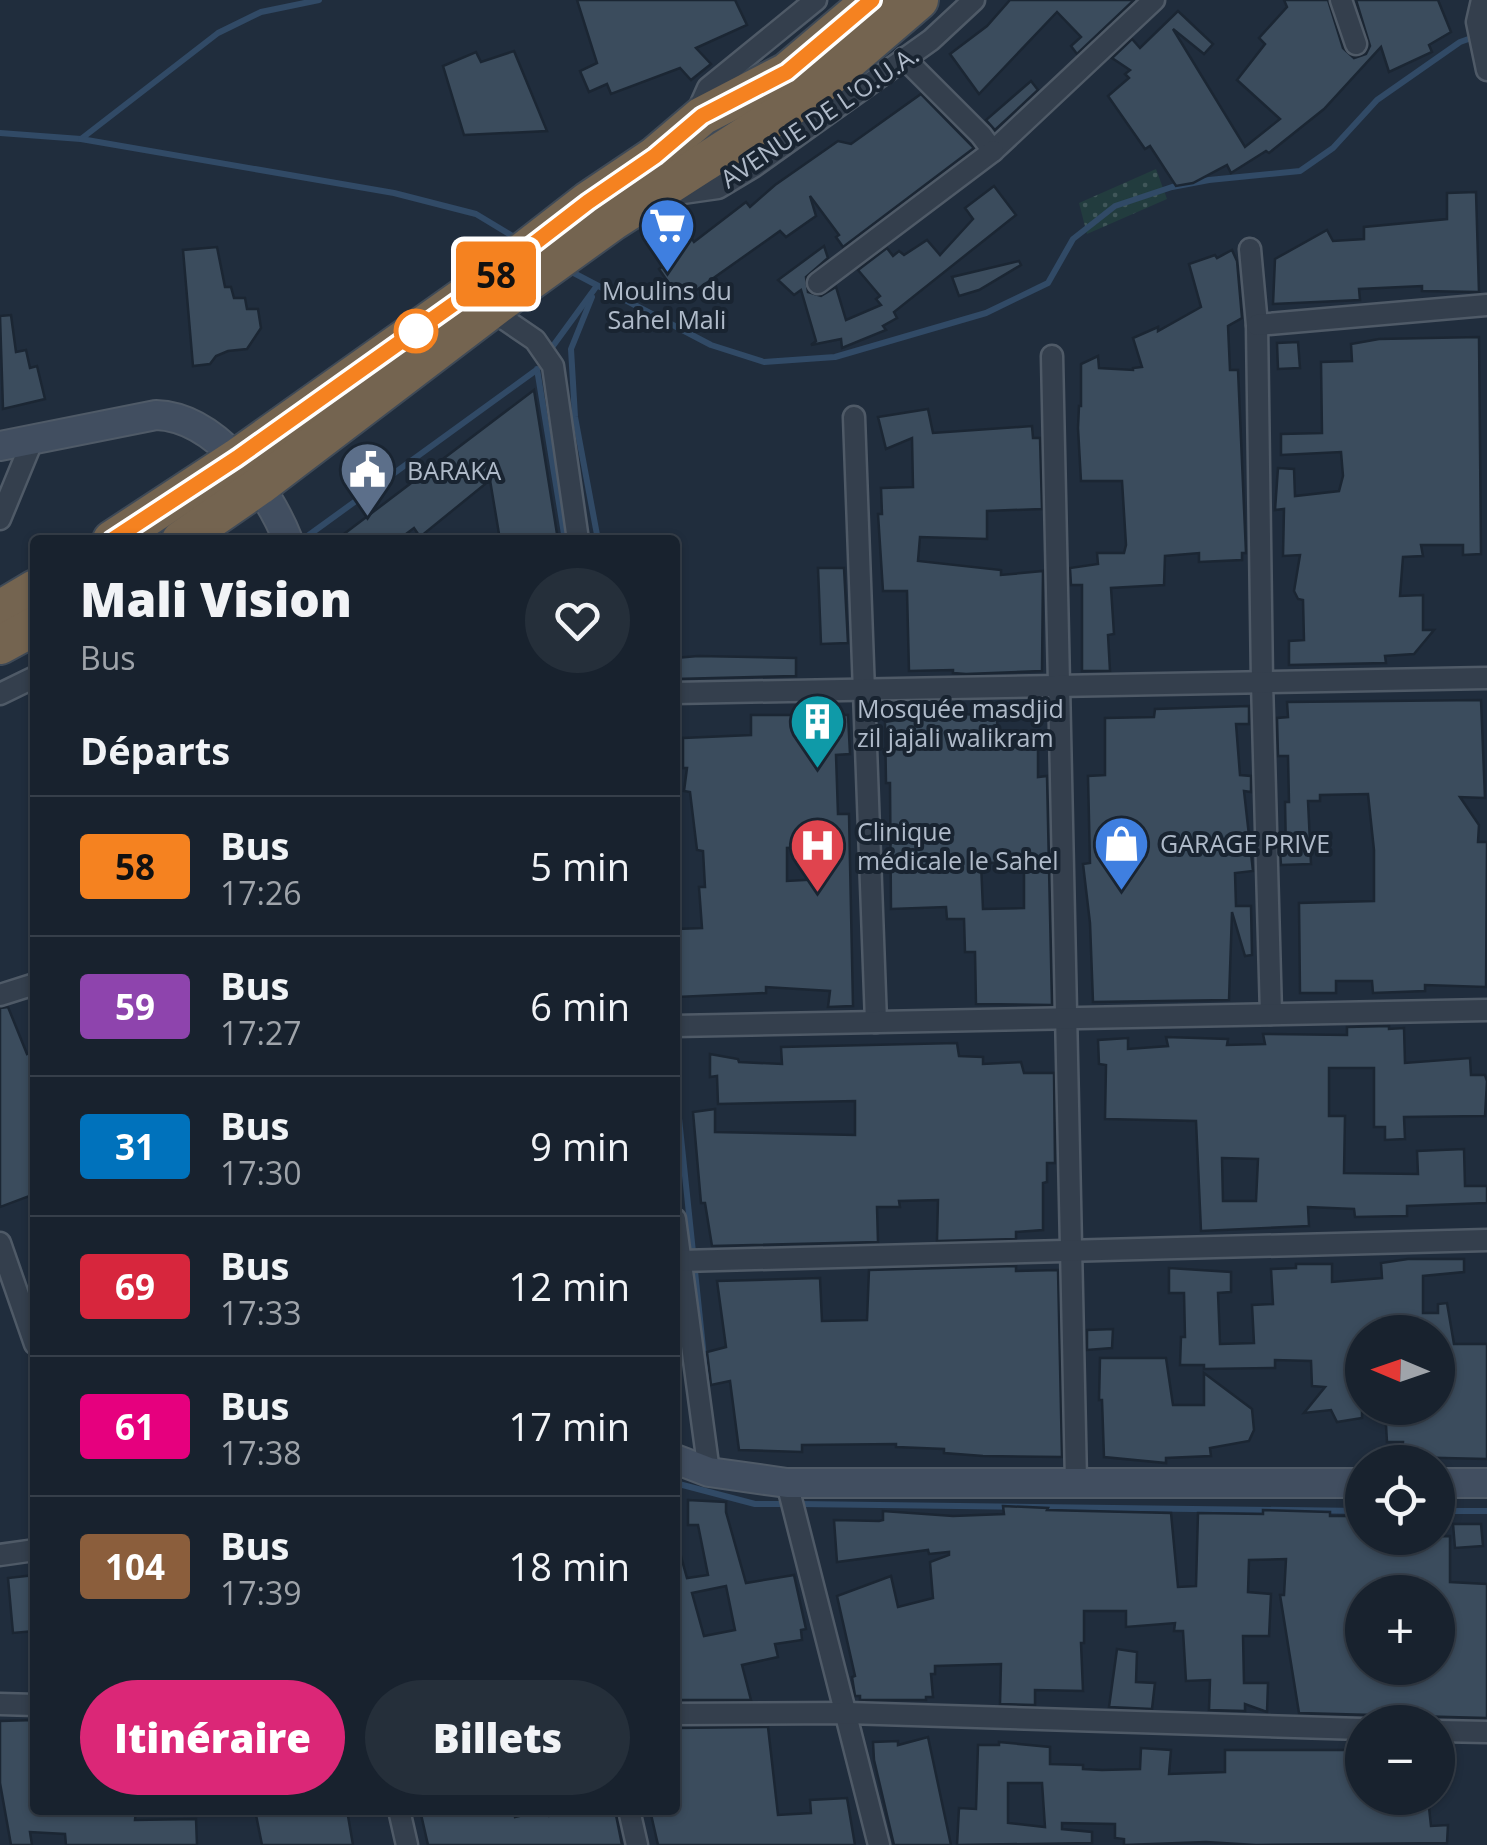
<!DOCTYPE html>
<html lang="fr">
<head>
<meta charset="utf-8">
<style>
  :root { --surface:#18222e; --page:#252f3a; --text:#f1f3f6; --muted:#9fa4aa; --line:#363f4a; --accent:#db2777 }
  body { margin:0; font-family:"Open Sans",sans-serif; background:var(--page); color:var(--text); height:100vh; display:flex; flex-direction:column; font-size:38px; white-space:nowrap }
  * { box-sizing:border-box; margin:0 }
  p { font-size:32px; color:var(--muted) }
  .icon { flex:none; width:55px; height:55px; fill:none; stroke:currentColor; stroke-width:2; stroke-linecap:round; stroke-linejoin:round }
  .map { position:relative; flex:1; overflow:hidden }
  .sheet { position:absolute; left:30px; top:535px; width:650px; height:1280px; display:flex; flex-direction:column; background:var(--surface); border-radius:10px; box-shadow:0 2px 8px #0004,0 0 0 2px var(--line) }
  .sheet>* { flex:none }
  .badge { padding:0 20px; border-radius:8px; font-size:35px; line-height:65px }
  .needle { width:65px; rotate:272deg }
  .controls { position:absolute; left:1345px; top:1315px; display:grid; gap:20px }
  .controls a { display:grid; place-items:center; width:110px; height:110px; border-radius:50%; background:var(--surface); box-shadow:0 2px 8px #0004,0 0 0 2px var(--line); font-size:50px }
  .map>.badge { position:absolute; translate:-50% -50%; box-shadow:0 0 0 5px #fff }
  h2 { padding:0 50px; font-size:38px; line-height:90px }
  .round { display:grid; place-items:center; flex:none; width:105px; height:105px; border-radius:52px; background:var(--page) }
  .overview { display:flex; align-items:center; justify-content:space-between; height:170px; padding:0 50px }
  h1 { font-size:48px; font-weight:800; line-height:75px }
  .cta { display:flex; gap:20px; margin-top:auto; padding:20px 50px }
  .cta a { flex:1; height:115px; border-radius:60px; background:var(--accent); color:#fff; font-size:40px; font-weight:800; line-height:115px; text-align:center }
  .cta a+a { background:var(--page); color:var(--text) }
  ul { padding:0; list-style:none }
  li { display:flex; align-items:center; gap:30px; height:140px; padding:0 50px; border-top:2px solid var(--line) }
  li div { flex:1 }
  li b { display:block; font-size:38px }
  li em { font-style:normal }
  li .badge { min-width:110px; font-weight:700; text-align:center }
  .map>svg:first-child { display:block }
  .park { fill:url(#park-dots) }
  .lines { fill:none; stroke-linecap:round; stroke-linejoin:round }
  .stream { stroke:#314a66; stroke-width:6 }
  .building { fill:#3b4c5d; stroke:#1b2633; stroke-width:2.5; fill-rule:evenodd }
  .street-casing { stroke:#4f5a67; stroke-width:25 }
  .secondary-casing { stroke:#4f5a67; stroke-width:32 }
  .highway-casing { stroke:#3f4a57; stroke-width:42 }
  .street { stroke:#343f4d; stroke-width:20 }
  .secondary { stroke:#414e60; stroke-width:28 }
  .highway { stroke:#746450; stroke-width:38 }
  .line-casing { stroke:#fff; stroke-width:22 }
  .line { stroke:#f58220; stroke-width:15 }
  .stop-dot { fill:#fff; stroke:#f58220; stroke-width:5 }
  .labels { text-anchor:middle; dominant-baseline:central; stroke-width:8; stroke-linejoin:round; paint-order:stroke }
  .street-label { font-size:25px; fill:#afbac9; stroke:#192431 }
  .poi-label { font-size:25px; fill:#afbac9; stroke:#192431; text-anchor:start }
</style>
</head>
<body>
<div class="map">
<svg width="1487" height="1845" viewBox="0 0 1487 1845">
  <defs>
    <pattern id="park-dots" width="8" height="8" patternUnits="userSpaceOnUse" patternTransform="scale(2.5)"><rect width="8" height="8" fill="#223c3e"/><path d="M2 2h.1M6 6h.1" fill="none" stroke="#405659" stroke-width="1.8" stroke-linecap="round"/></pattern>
  </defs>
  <rect width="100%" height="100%" fill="#202d3d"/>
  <polygon class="park" points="1156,169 1167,199 1087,234 1079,203"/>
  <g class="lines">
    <g class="stream">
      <polyline points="0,133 81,139 218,33 261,12 319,0"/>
      <polyline points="81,139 394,193 476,214 519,240"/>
      <polyline points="568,270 711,345 764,362 835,357 986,313 1048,283 1073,239 1115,206 1172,187 1209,180 1300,171 1333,148 1377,100 1460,42 1477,36"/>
      <polyline points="592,297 571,349 575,417 598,540"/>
      <polyline points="550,350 596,287"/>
      <polyline points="537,369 565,540"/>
      <polyline points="302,540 535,371"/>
      <polyline points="675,1080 707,1386"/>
      <polyline points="675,1483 755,1504 786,1504"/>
      <polyline points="799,1504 1362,1511"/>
      <polyline points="1438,1511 1487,1511"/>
    </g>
  </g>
  <g class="building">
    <polygon points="577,0 735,0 747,25 696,48 711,64 691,80 680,68 611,94 607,84 589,92 580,71 597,63"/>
    <polygon points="1010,0 1134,0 1077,54 1071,46 1081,37 1057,12 979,94 950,54 987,26"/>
    <polygon points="1284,0 1328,0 1343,48 1354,58 1366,54 1370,46 1356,0 1438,0 1451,32 1429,45 1432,52 1389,72 1381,47 1324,109 1269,153 1266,151 1231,173 1227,165 1193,183 1176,186 1150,146 1145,149 1108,96 1129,78 1125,74 1130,70 1112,58 1132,39 1140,48 1178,11 1213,44 1204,54 1173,29 1245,147 1280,119 1237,80 1265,44 1259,38 1287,7"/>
    <polygon points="514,51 547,131 464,135 443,66 476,52 481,62"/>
    <polygon points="1031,81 1038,90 995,130 986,120"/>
    <polygon points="921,94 974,148 843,247 836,237 839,235 810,196 816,216 786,237 780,231 681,301 659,269 671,260 666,254 690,236 694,242 746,202 750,207 775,185 838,141 851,144"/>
    <polygon points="994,186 1016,215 894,312 897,318 883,326 886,330 842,348 841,339 811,345 816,341 801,290 794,295 778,280 824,246 828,258 806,277 808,292 821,296 836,287 846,320 881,305 876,299 880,296 858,270 887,248 893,256 899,251 904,255 927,240 940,255 973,219 965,208"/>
    <polygon points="1476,192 1479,292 1422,291 1422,286 1359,289 1360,300 1273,304 1275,259 1327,230 1333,241 1364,239 1364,227 1447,219 1447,193"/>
    <polygon points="217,247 225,287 231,287 234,298 245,298 247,309 258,309 261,328 247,349 228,351 216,356 210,364 193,366 183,250"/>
    <polygon points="1232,250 1237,261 1242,318 1228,326 1230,370 1238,370 1246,553 1242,553 1242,560 1199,562 1199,553 1165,556 1164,585 1111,588 1114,634 1108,635 1110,671 1082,671 1082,585 1071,585 1070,568 1098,564 1097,553 1124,553 1126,545 1122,481 1081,481 1078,428 1079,406 1081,406 1081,364 1098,356 1099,368 1133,370 1133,368 1142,367 1133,338 1158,327 1158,331 1201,307 1189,264 1215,255 1217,258"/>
    <polygon points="1019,261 1021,265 979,290 959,296 952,277"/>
    <polygon points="11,315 16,352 26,350 30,368 37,366 45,399 3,409 0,316"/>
    <polygon points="1479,337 1481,554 1463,555 1463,545 1421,545 1423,556 1403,557 1400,596 1423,595 1423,630 1434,630 1414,654 1385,656 1386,663 1289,665 1289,641 1304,640 1303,600 1298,599 1294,591 1300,555 1283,556 1284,509 1275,510 1278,468 1294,469 1295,496 1339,491 1343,476 1341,452 1281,455 1281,434 1322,433 1321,362 1352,361 1351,344 1379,339"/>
    <polygon points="1298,342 1300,368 1278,369 1277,343"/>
    <polygon points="534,390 558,540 500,540 490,480 420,537 414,528 398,540 336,540"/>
    <polygon points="928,409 933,433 1032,426 1033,438 1040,438 1042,509 987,511 987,539 920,537 918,561 1001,570 1001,575 1043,571 1042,671 966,674 953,673 953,670 909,671 907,591 883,591 878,514 882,514 881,488 913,487 912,438 886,449 878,417"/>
    <polygon points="818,568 844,568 848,643 821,644"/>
    <polygon points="698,656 796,658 796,676 675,679 675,658"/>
    <polygon points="1481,700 1485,798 1460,797 1479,825 1478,842 1487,842 1486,987 1425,985 1425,991 1373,993 1372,981 1336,981 1336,993 1300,993 1299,903 1374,901 1374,850 1368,794 1320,795 1320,801 1308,801 1311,864 1281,865 1280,851 1286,851 1285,802 1289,802 1288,756 1278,756 1277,718 1288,717 1287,702"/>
    <polygon points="1249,706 1249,724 1236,724 1240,775 1251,776 1251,792 1244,791 1253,871 1235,873 1236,906 1251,906 1252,955 1245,956 1232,912 1229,1000 1093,1002 1090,923 1083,864 1090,863 1088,776 1105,775 1105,718 1154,717 1155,709"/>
    <path d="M943,712L997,717L998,747H1038V777L1047,776L1052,1005L976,1004L975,952H965L964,919H947L946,907L891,909L890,783H886L885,722ZM1024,862V908L983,909L981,863Z"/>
    <path d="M751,715H848L850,754L836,755L838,814H849L853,1006L828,1007L830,991L766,987V993L677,997L676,929L702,928L699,887H705L703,851L697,850L690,792L684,791L687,768H683V738L751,735ZM823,846L822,879L787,881V848Z"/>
    <polygon points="8,1007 27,1054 35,1050 35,1194 0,1207 0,1008"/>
    <path d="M1389,1026V1029L1404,1028L1405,1063L1470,1058L1471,1075H1485L1487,1081L1485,1116L1404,1117L1405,1139L1385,1140V1127H1374V1068H1329V1116H1345L1344,1173L1418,1174L1417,1151L1464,1149L1465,1186H1487V1203L1407,1206V1216L1355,1217L1354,1209L1308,1207L1309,1226L1201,1231L1196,1121L1105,1119L1106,1065L1099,1064L1098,1040L1128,1038V1049L1168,1046L1166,1037L1228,1039L1227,1045L1265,1044L1263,1034L1347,1035V1027ZM1222,1158L1258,1159L1256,1201H1223Z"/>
    <polygon points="957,1043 959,1056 983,1057 983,1064 1021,1062 1024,1073 1054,1073 1055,1163 1047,1163 1047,1182 1043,1183 1043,1230 1016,1232 1016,1239 937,1241 938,1200 899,1201 900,1207 877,1207 878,1242 712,1246 705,1203 701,1203 693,1112 715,1109 715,1132 855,1135 855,1101 718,1104 717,1076 710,1077 710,1054 738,1059 739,1062 782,1064 781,1047"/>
    <polygon points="1408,1259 1464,1259 1464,1272 1423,1276 1423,1313 1438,1313 1438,1304 1447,1303 1454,1344 1487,1344 1487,1459 1402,1457 1403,1442 1387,1442 1385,1408 1438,1408 1438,1332 1362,1332 1362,1418 1337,1422 1331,1410 1304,1413 1325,1387 1312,1386 1311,1361 1275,1360 1275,1368 1204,1369 1204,1365 1180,1365 1181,1337 1185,1337 1184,1293 1169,1293 1169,1268 1231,1272 1231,1292 1218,1293 1220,1344 1254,1343 1252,1305 1273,1304 1271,1269 1296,1268 1296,1264 1332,1264 1332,1282 1382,1278 1381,1263"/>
    <polygon points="1016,1266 1016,1271 1058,1270 1062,1457 983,1456 944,1453 944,1449 896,1447 896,1444 802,1445 802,1452 739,1450 730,1381 711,1385 707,1352 726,1347 717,1281 820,1278 822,1321 867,1320 869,1270"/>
    <polygon points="1113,1329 1112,1348 1087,1350 1087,1330"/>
    <polygon points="1100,1358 1166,1358 1173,1405 1204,1405 1204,1373 1252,1409 1254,1430 1249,1441 1210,1448 1211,1456 1166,1458 1166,1463 1104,1457 1102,1400 1099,1400"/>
    <path d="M688,1500L726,1502V1512L746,1583L794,1575L806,1629L801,1630L802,1640L775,1644L778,1657L742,1665L751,1700H675V1554L680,1553L687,1578L708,1575L698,1525H688ZM726,1586L735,1630L704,1636L692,1593Z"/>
    <path d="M1003,1506L1048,1508L1047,1510L1171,1513L1178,1587L1196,1586L1198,1513L1263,1514V1510L1330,1512V1516H1357V1520H1362V1538L1450,1536V1582L1487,1584V1718L1299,1713L1280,1595H1284L1286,1559L1249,1560L1248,1592L1271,1594L1269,1636H1243L1244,1683H1268L1267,1712L1245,1704V1711L1209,1710L1210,1680L1186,1681L1183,1631H1174L1175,1623L1126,1627V1611H1084V1643H1081L1083,1691L1035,1690V1705L1000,1704L1001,1664L935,1666V1674H931L933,1697H926V1700H860V1696H855L852,1677L855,1676L837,1596L891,1576L898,1607L933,1598L930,1562L949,1555V1552L929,1554L928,1550L837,1562L834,1520L879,1521L883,1520V1511L953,1516L1004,1514ZM1376,1587L1430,1589L1429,1592H1438V1668H1362V1592H1375Z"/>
    <polygon points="1453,1524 1481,1524 1483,1546 1455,1548"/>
    <polygon points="35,1575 35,1631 13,1633 8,1578"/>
    <polygon points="1117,1649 1137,1652 1136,1682 1155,1683 1152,1709 1109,1707"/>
    <polygon points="35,1720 35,1810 107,1810 107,1814 136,1811 135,1820 196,1819 197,1845 66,1845 65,1834 30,1832 32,1845 11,1845 0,1783 0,1721"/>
    <polygon points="768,1727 778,1815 811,1813 810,1800 847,1798 855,1845 658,1845 650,1810 675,1810 675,1728"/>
    <polygon points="928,1737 951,1845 894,1845 874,1760 873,1742 898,1741 898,1745"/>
    <path d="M999,1742L1050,1747V1764L1083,1765V1769L1102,1770L1140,1769L1141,1748L1171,1750L1169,1774L1225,1772V1750H1349V1753L1362,1754V1798H1428L1431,1826L1448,1825L1447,1843L1256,1845L1206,1842L1124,1845V1839L1115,1838V1824L1062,1823V1829L1092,1832V1843L957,1845L959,1808L976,1809L978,1745H999ZM1008,1783H1042L1045,1827L1008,1823Z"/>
    <polygon points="255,1810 347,1810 353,1845 262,1845"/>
    <polygon points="420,1810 486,1810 487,1815 513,1810 515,1817 545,1810 549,1816 585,1810 615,1810 622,1845 428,1845"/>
  </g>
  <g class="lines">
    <defs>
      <g id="street">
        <polyline points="1341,0 1356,44"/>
        <polyline points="1482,0 1477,22 1487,70"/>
        <polyline points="904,58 981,135 993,151 1154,0"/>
        <polyline points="702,116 700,106 708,88 816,0"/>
        <polyline points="669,195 718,188 753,167 931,40 974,0"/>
        <polyline points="1250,249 1257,325 1262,682 1271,1014"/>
        <polyline points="818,283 993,151"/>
        <polyline points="491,310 535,340 553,366 578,540"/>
        <polyline points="1257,325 1487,305"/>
        <polyline points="1052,356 1076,1481"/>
        <polyline points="854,417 876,1022"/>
        <polyline points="0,519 33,439"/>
        <polyline points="675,693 1487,678"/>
        <polyline points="0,694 35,677"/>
        <polyline points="0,995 35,984"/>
        <polyline points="675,1026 1487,1010"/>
        <polyline points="675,1219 709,1472"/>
        <polyline points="0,1243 35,1344"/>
        <polyline points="681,1261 1487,1240"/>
        <polyline points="787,1483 879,1845"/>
        <polyline points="0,1555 35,1550"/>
        <polyline points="0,1704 35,1705"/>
        <polyline points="675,1714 847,1713 1362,1729"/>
        <polyline points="1438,1731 1487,1732"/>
        <polyline points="399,1810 407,1845"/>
        <polyline points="629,1810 637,1845"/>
      </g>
      <g id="secondary">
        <path d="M0,446L156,415C216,417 268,489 288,540"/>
        <polyline points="675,1459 709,1472 787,1483 1362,1483"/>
        <polyline points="1438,1483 1487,1483"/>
      </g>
      <g id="highway">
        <polyline points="112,540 237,458 479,286 588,201 655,156 702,116 787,72 872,0"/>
        <polyline points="181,540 259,486 509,296 613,221 806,97 919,0"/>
        <polyline points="0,610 35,589"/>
        <polyline points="0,645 35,626"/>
      </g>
    </defs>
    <use href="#street" class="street-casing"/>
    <use href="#secondary" class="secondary-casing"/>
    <use href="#highway" class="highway-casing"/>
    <use href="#street" class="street"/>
    <use href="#secondary" class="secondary"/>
    <use href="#highway" class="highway"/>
  </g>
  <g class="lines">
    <defs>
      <polyline id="line" points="112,540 237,458 479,286 588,202 655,156 702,116 787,72 872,0"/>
    </defs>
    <use href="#line" class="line-casing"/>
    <use href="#line" class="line"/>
  </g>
  <defs>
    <symbol id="supermarket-pin" viewBox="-11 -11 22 30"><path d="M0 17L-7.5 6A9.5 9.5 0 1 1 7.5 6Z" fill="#3f7fe0" stroke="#192431"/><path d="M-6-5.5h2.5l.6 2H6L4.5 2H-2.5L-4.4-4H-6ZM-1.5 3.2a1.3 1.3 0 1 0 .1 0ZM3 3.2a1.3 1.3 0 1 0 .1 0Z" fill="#fff"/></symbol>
    <symbol id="civic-pin" viewBox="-11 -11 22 30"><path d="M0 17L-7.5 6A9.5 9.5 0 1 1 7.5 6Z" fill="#5c6f8a" stroke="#192431"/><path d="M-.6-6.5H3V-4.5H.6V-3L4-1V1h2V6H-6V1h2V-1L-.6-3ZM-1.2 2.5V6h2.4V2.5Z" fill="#fff"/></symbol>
    <symbol id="building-pin" viewBox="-11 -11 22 30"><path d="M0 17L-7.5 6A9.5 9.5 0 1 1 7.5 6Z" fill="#0f9aa8" stroke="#192431"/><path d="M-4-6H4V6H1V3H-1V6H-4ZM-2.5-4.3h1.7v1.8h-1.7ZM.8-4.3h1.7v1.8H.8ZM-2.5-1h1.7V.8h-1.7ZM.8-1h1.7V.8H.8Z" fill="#fff"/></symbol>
    <symbol id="shop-pin" viewBox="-11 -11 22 30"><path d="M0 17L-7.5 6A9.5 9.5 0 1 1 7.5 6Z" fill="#3f7fe0" stroke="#192431"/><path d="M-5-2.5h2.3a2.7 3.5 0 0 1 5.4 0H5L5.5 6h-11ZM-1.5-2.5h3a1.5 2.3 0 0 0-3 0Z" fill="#fff"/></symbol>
    <symbol id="hospital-pin" viewBox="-11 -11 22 30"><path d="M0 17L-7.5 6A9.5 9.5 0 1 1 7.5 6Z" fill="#e0444e" stroke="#192431"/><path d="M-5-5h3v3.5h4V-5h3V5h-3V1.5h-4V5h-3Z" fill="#fff"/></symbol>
  </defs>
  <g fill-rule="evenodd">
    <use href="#supermarket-pin" x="636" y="194" width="63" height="86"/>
    <use href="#civic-pin" x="336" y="438" width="63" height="86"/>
    <use href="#building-pin" x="786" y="690" width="63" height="86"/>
    <use href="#shop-pin" x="1090" y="812" width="63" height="86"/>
    <use href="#hospital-pin" x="786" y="814" width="63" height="86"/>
  </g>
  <circle class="stop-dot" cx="416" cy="331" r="20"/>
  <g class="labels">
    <g class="street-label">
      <text transform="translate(819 116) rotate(-34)">AVENUE DE L'O.U.A.</text>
    </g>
    <g class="poi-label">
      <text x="667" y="290" text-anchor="middle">Moulins du<tspan x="667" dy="29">Sahel Mali</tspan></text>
      <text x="407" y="470">BARAKA</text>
      <text x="857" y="708">Mosquée masdjid<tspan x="857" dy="29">zil jajali walikram</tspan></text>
      <text x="857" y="831">Clinique<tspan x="857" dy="29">médicale le Sahel</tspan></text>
      <text x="1160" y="843">GARAGE PRIVE</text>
    </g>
  </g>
</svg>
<div class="controls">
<a><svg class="needle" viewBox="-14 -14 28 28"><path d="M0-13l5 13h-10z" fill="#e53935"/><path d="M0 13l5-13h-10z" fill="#9fa4aa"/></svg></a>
<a><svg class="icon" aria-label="locate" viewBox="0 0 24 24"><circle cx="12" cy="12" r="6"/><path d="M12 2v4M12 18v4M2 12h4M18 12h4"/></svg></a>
<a>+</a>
<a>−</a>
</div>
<b class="badge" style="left:496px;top:274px;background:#f58220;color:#111">58</b>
<section class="sheet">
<div class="overview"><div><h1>Mali Vision</h1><p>Bus</p></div><a class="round"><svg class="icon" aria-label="heart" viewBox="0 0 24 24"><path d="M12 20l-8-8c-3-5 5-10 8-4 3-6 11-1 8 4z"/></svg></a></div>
<h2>Départs</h2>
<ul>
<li><span class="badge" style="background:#f58220;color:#111">58</span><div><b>Bus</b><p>17:26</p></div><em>5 min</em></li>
<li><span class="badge" style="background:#8e44ad;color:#fff">59</span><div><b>Bus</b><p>17:27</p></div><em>6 min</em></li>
<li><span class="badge" style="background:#0072bc;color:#fff">31</span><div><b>Bus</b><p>17:30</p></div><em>9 min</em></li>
<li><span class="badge" style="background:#d7263d;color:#fff">69</span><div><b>Bus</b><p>17:33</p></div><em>12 min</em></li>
<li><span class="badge" style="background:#e6007e;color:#fff">61</span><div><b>Bus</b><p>17:38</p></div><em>17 min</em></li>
<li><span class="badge" style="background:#8b5e3c;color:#fff">104</span><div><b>Bus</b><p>17:39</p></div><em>18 min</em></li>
</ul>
<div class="cta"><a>Itinéraire</a><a>Billets</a></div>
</section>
</div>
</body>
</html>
